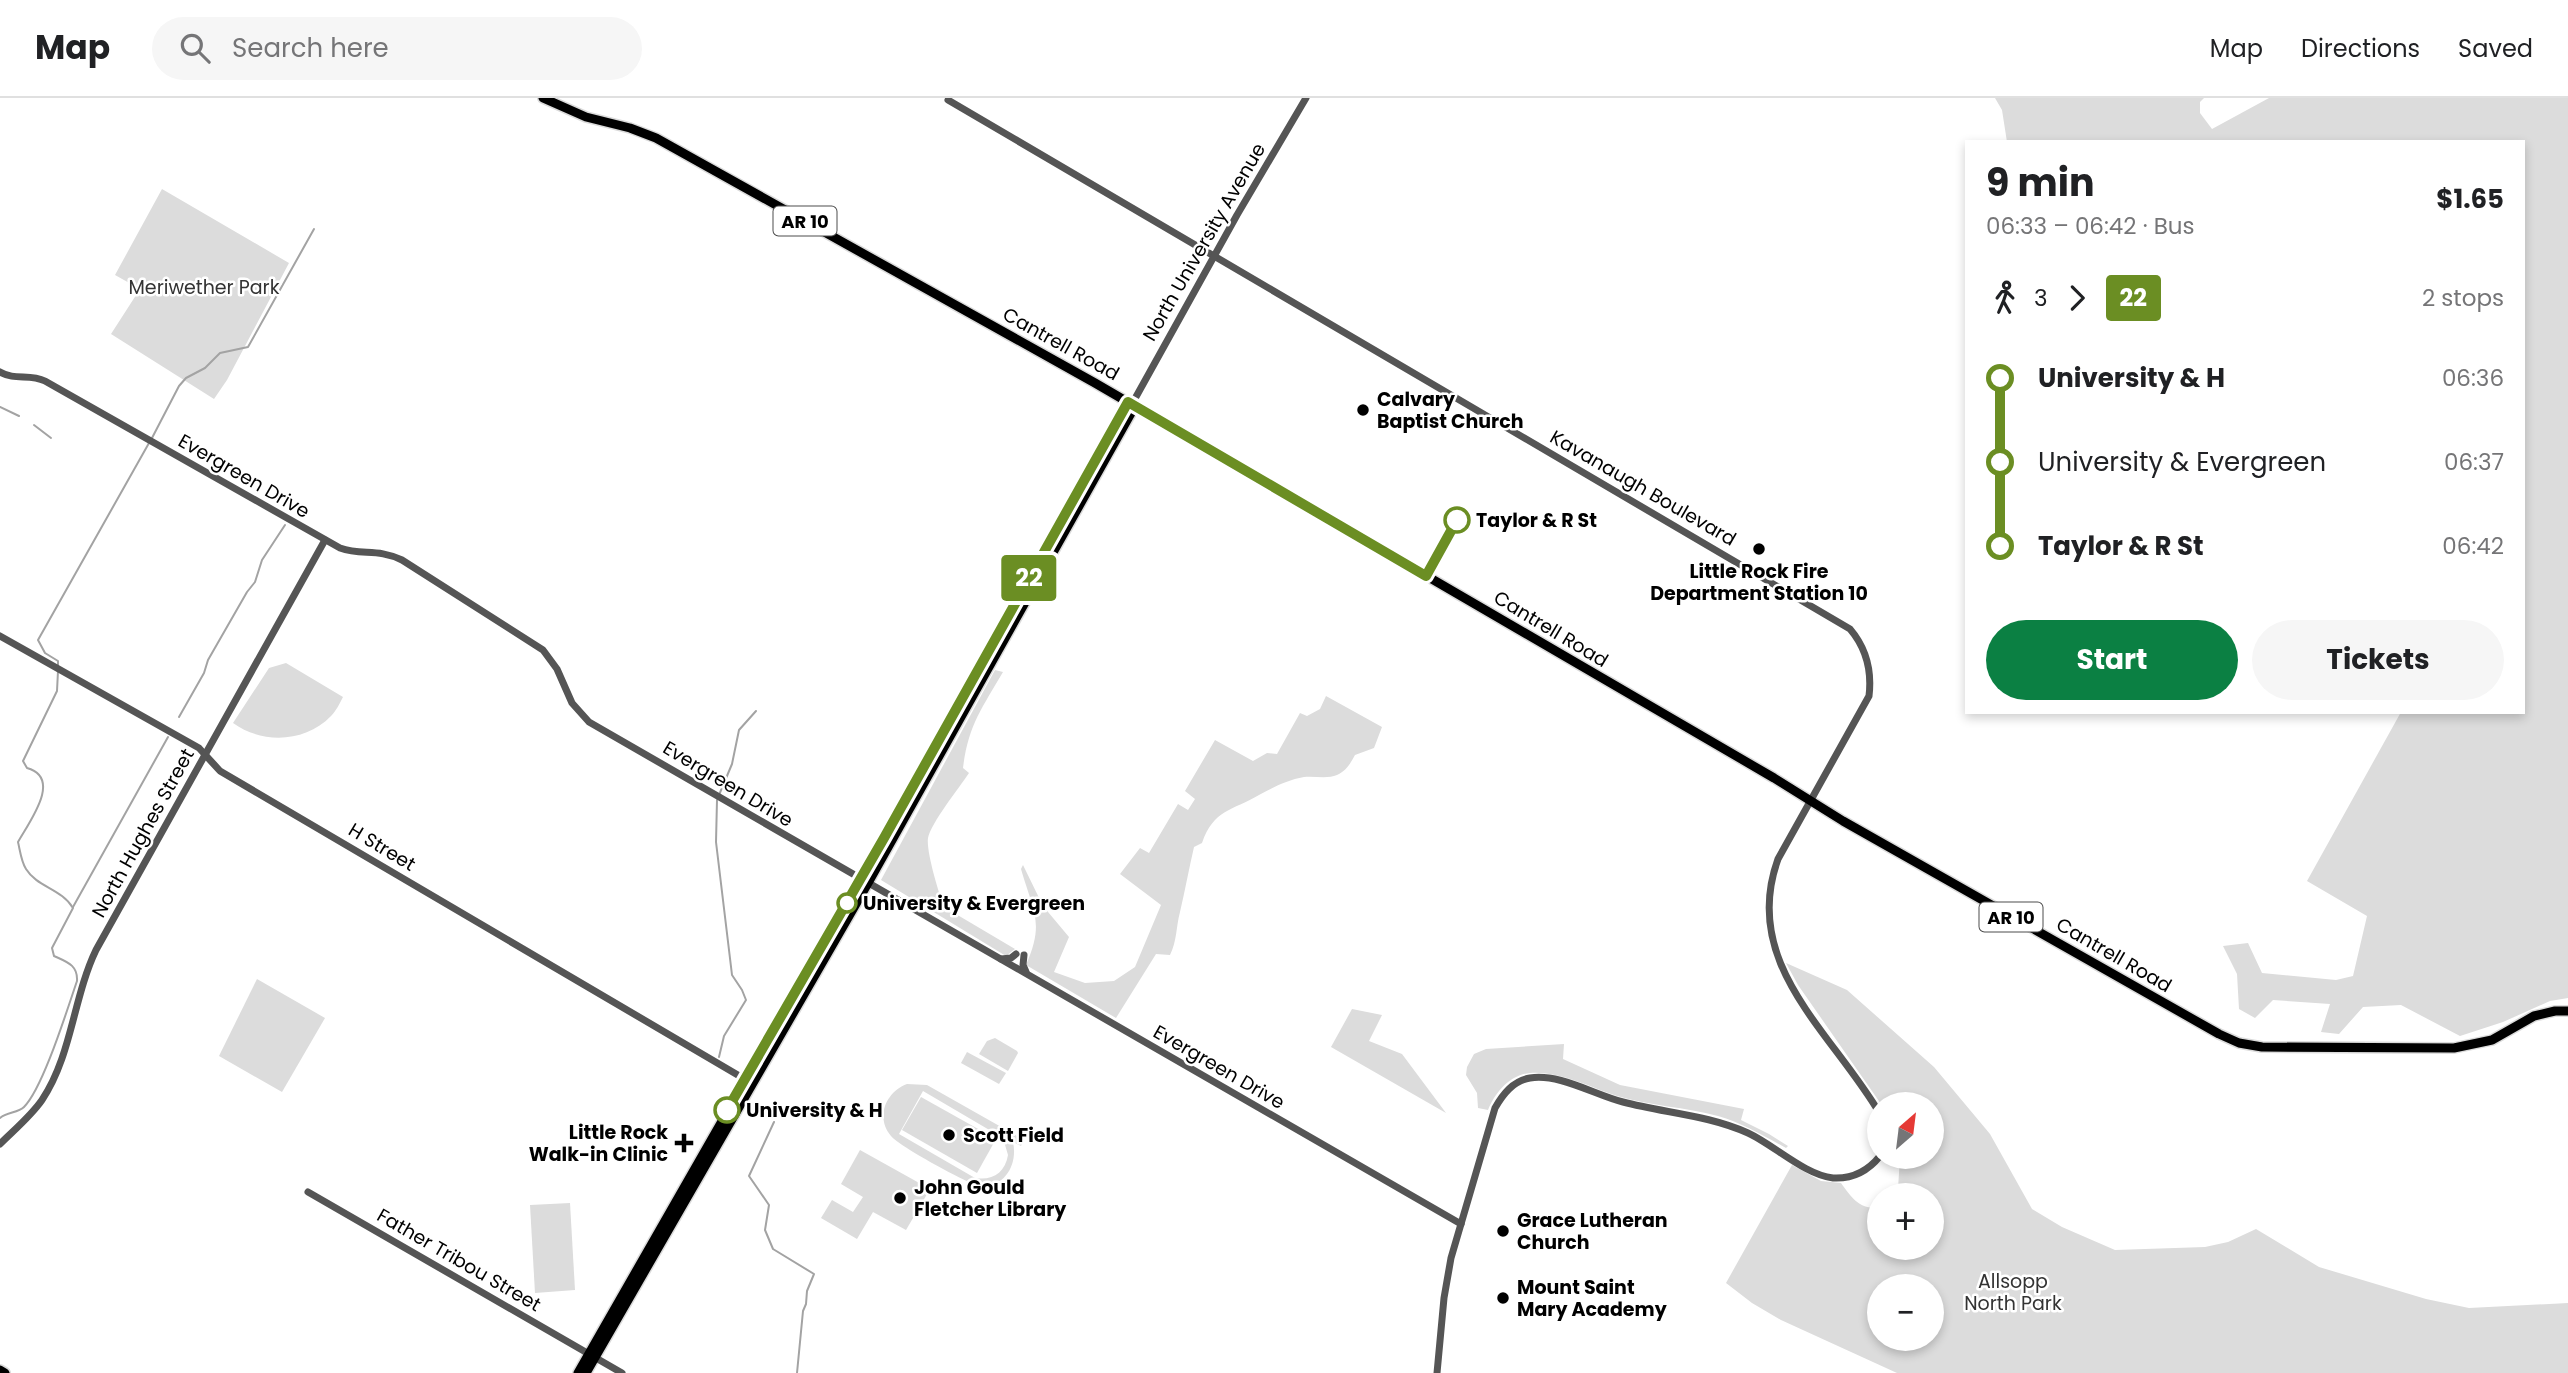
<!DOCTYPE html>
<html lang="en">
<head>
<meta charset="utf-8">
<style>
  :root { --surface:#fff; --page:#f6f6f6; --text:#202124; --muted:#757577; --line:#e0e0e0; --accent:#0b8043 }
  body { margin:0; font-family:Poppins,sans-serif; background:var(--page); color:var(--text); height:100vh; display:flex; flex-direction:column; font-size:26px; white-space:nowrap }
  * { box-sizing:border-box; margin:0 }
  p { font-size:23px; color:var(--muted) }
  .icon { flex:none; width:38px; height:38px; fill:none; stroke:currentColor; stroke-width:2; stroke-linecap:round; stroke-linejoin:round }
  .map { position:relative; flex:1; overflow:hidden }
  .panel { position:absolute; left:1965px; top:42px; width:560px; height:574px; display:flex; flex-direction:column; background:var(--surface); border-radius:0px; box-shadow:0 4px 10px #0003 }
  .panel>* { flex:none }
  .badge { padding:0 14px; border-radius:5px; font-size:24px; line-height:46px }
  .needle { width:46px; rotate:28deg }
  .buttons { position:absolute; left:1867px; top:994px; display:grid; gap:14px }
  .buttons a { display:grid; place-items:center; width:77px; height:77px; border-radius:50%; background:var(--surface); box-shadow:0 4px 10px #0003; font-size:35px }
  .map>.badge { position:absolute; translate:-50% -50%; box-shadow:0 0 0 4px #fff }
  .legs { display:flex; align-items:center; gap:10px; height:77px; padding:0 21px; font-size:23px }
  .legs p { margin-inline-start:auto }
  .summary { display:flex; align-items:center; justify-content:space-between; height:119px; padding:0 21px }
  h1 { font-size:38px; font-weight:700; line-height:52px }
  .button { display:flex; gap:14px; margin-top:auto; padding:14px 21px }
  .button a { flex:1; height:80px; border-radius:42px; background:var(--accent); color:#fff; font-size:28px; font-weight:700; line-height:80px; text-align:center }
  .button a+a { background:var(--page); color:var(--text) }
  ul { padding:0 21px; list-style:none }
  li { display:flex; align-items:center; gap:24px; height:84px; font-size:26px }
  li i { display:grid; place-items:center; width:10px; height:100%; margin:0 9px; background:currentColor }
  li i::after { content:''; width:18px; height:18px; margin:-9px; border:5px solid; border-radius:50%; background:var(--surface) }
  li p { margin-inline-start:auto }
  li:first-child i { background:linear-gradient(#0000 50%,currentColor 0) }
  li:last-child i { background:linear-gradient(currentColor 50%,#0000 0) }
  header { display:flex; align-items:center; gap:42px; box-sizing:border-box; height:98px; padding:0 35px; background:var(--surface); border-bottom:2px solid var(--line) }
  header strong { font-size:33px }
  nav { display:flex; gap:38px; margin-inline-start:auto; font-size:24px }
  .search { width:490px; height:63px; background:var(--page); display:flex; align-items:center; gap:18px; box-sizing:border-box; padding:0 24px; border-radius:38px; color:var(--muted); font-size:26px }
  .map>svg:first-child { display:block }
  .green { fill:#dcdcdc; fill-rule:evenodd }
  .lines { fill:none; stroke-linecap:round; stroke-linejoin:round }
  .stream { stroke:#a3a3a3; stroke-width:2 }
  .major-casing { stroke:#dbdbdb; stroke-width:12 }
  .minor { stroke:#555; stroke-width:7 }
  .major { stroke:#000; stroke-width:9 }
  .line-1-casing { stroke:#fff; stroke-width:16 }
  .line-1 { stroke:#6b8e23; stroke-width:10 }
  .poi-dot { fill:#000; stroke:#fff; stroke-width:2.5 }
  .stop-1-dot { fill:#fff; stroke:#6b8e23; stroke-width:3.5 }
  .labels { text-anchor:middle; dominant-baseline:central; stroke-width:5; stroke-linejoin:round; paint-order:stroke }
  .shield { fill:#fff; stroke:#4c4c4c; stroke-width:2 }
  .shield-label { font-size:18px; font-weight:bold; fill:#000 }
  .street-label { font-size:19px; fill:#000; stroke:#fff }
  .park-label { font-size:19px; fill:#333; stroke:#fff }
  .poi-label { font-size:19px; font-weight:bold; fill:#000; stroke:#fff; text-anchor:start }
  .stop-label { font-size:19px; font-weight:bold; fill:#000; stroke:#fff; text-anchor:start }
</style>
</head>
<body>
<header>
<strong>Map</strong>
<div class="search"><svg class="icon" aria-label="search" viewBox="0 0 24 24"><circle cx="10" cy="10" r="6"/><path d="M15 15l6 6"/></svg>Search here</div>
<nav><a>Map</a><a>Directions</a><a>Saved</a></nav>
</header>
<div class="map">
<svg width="2568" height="1275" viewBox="0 0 2568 1275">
  <rect width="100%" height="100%" fill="#fff"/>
  <g class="green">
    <polygon points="1995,0 2204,0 2200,4 2200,15 2212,31 2269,0 2568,0 2568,900 2550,903 2503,924 2460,938 2401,907 2363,909 2339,936 2321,934 2330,906 2273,902 2255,920 2239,911 2237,876 2223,848 2248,845 2262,875 2336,882 2353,878 2367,818 2307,783 2401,614 2524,614 2524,44 2007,44 2002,12"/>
    <polygon points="162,91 289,165 227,282 214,301 111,236 140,191 115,177"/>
    <path d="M286,565L343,599C340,605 336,613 331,618C305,645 262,646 233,625L269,570Z"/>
    <path d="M995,572L1003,574C982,610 968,628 963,670L969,675C959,690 931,725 928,740C926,753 939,796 944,809L1015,851L1006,858L881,782Z"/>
    <path d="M1326,598L1382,629L1374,650L1355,657C1350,666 1347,672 1337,677C1328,681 1315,678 1304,679C1287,682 1274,689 1259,697C1232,713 1214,711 1202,745L1194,749C1189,771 1185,792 1180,814C1176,829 1177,843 1170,857L1156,856L1116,920L1026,867C1045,824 1033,813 1021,771L1023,767L1043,808L1069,839L1054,874L1085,885L1114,883L1135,869L1161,807L1120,776L1140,750L1149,755L1178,706L1188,712L1195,701L1185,693L1215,642L1253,663L1267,655L1277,656L1300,615L1307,618L1320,611Z"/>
    <path d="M1786,865L1847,892L1934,969L1990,1036L2032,1111L2062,1129L2115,1152L2205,1149L2228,1144L2256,1131L2319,1169L2426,1201L2469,1210L2568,1205V1275H1897L1781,1222L1752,1205L1726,1185L1792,1067L1821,1083L1841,1085C1852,1100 1859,1111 1879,1110L1880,1150H1932V1097H1902L1898,1091L1900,1059H1932V1006H1881L1798,887ZM1880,1188H1932V1241H1880Z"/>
    <polygon points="257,881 325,920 282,994 219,958"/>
    <polygon points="1352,911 1382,917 1369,943 1402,956 1446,1015 1331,949"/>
    <polygon points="995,940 1017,953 1018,955 1008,973 979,956 987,943"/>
    <path d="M1564,946L1563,961L1620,987L1744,1011L1741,1022L1769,1036L1788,1048L1786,1050C1764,1038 1742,1025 1718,1018C1685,1009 1650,1008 1617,998C1589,989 1560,973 1530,975C1509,977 1495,995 1488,1012L1478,1010L1477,995L1466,977L1467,969L1474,956L1486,951Z"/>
    <polygon points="967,954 1006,975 999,986 961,965"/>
    <path d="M907,986L927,987L1024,1042L1021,1048L1013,1044C1018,1066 1005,1090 980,1088C968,1086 899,1048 891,1038C875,1019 886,994 907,986ZM923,993L1003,1040L1008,1057C1005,1075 992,1083 975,1080L899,1036Z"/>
    <polygon points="921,999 996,1041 977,1075 902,1032"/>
    <polygon points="860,1052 930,1091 906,1132 873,1114 857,1141 821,1120 832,1102 853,1114 863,1099 841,1086"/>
    <polygon points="570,1105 575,1192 535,1195 530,1107"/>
  </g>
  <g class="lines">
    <g class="stream">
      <polyline points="0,309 19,318"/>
      <polyline points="34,327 51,340"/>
      <polyline points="152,340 179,288 186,280 205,270 220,255 248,249 314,131"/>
      <polyline points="58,567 58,563 45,555 38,542 149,345"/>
      <polyline points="179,619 204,575 208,562 247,494 255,484 262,462 285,427"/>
      <polyline points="719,697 732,666 739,632 756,613"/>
      <polyline points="717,702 716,744 732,877 742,892 746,902 724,938 719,959"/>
      <polyline points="73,809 168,639"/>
      <path d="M0,1020C7,1014 18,1015 24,1009C43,990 67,912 77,883C78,867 67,864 54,858L52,850L73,810C62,791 37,789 26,771C21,763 20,752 18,744C29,724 63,680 27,670L23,663L57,593L58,573"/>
      <polyline points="774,1024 749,1078 769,1107 765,1132 773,1151 814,1176 807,1193 806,1206 803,1213 797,1275"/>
    </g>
    <defs>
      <g id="major">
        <polyline points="543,0 586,19 630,30 656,40 1095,285 1774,680 1843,723 2219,936 2239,945 2262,949 2454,950 2492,942 2534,918 2555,913 2568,913"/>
        <polyline points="0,1272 5,1275"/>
        <polyline points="578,1275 884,740 1128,304"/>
        <polyline points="586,1275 868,785 1135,308"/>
      </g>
    </defs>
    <use href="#major" class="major-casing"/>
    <g class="minor">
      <path d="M948,2L1850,531C1867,551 1872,573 1869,598L1778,761C1740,866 1832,934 1880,1016"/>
      <path d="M0,274C15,283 30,275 45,283L340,450C362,458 377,450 402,462L543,552L557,571L572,605L589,624L1461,1126"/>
      <polyline points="1132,306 1237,117 1306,0"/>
      <polyline points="0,538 199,650 220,673 748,983"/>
      <polyline points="1024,857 1023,867 1026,874"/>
      <polyline points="1001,861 1011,860 1016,856"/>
      <path d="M0,1046C14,1032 31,1018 42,1002C72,957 73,900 96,852L325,442"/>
      <polyline points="308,1094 622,1275"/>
      <path d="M1437,1275L1444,1200L1451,1160L1495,1010C1503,996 1513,983 1530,980C1559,975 1595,997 1623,1004C1665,1015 1708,1017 1748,1035C1774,1047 1805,1077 1833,1080C1852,1081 1868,1073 1880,1058"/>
    </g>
    <use href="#major" class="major"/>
  </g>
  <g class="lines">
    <defs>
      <polyline id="line-1" points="727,1012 884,740 1128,304 1426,478 1457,422"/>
    </defs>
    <use href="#line-1" class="line-1-casing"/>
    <use href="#line-1" class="line-1"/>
  </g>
  <g class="poi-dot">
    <circle cx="1363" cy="312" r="7"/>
    <circle cx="1759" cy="451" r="7"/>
    <circle cx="949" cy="1037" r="7"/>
    <path d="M680.5 1034.5h7v7h7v7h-7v7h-7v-7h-7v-7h7z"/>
    <circle cx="900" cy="1100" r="7"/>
    <circle cx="1503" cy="1133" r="7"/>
    <circle cx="1503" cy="1200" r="7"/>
  </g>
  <g class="stop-1-dot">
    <circle cx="1457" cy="422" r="12"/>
    <circle cx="847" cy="805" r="9"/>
    <circle cx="727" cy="1012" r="12"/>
  </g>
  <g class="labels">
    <g class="shield">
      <rect x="773.5" y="108.5" width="63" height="29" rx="5"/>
      <rect x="1979.5" y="804.5" width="63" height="29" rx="5"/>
    </g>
    <g class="shield-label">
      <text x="805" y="123">AR 10</text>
      <text x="2011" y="819">AR 10</text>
    </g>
    <g class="street-label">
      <text transform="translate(1204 144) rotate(-60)">North University Avenue</text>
      <text transform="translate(1061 246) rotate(29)">Cantrell Road</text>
      <text transform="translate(244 378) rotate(30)">Evergreen Drive</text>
      <text transform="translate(1643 390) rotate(30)">Kavanaugh Boulevard</text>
      <text transform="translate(1551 531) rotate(31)">Cantrell Road</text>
      <text transform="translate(728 686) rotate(31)">Evergreen Drive</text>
      <text transform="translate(143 735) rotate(-61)">North Hughes Street</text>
      <text transform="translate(382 749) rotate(31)">H Street</text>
      <text transform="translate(2114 857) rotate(30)">Cantrell Road</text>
      <text transform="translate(1219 969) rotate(30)">Evergreen Drive</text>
      <text transform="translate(459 1162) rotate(30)">Father Tribou Street</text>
    </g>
    <g class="park-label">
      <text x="204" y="189">Meriwether Park</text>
      <text x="2013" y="1183">Allsopp<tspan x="2013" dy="22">North Park</tspan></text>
    </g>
    <g class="poi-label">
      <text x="1377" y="301">Calvary<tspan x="1377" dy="22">Baptist Church</tspan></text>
      <text x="1759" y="473" text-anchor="middle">Little Rock Fire<tspan x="1759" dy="22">Department Station 10</tspan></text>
      <text x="668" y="1034" text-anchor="end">Little Rock<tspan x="668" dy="22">Walk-in Clinic</tspan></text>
      <text x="963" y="1037">Scott Field</text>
      <text x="914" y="1089">John Gould<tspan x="914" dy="22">Fletcher Library</tspan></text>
      <text x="1517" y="1122">Grace Lutheran<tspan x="1517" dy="22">Church</tspan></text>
      <text x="1517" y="1189">Mount Saint<tspan x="1517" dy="22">Mary Academy</tspan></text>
    </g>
    <g class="stop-label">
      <text x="1476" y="422">Taylor &amp; R St</text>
      <text x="863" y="805">University &amp; Evergreen</text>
      <text x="746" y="1012">University &amp; H</text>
    </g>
  </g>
</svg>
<div class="buttons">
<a><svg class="needle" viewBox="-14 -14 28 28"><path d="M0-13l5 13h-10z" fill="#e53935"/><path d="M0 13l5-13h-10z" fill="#757577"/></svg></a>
<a>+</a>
<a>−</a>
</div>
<b class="badge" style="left:1029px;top:480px;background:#6b8e23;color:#fff">22</b>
<section class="panel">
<div class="summary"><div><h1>9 min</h1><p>06:33 – 06:42 · Bus</p></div><b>$1.65</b></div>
<div class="legs"><svg class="icon" aria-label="walk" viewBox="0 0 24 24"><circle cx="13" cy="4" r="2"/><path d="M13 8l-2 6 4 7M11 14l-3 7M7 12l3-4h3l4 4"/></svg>3<svg class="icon" aria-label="forward" viewBox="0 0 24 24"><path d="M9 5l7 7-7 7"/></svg><b class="badge" style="background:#6b8e23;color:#fff">22</b><p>2 stops</p></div>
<ul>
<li><i style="color:#6b8e23"></i><b>University &amp; H</b><p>06:36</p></li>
<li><i style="color:#6b8e23"></i><span>University &amp; Evergreen</span><p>06:37</p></li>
<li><i style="color:#6b8e23"></i><b>Taylor &amp; R St</b><p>06:42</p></li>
</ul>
<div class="button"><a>Start</a><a>Tickets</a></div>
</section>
</div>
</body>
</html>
